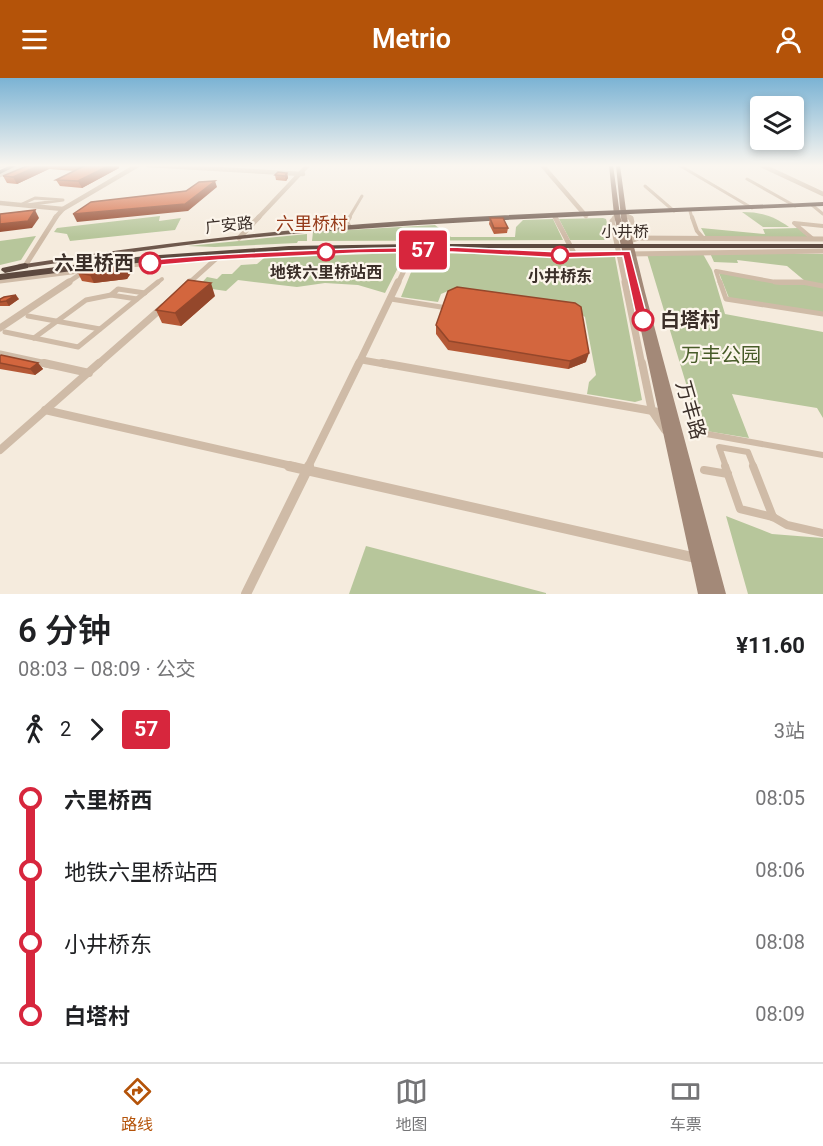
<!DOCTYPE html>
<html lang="zh">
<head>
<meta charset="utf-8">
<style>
  :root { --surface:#fff; --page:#f2f2f2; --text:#202124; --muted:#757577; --line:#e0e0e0; --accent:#b45309 }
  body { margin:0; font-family:Roboto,"Noto Sans SC",sans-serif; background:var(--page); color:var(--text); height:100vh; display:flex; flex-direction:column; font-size:22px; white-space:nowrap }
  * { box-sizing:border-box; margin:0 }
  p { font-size:20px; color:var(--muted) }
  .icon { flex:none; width:33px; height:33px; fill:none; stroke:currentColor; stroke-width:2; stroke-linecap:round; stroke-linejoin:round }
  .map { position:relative; height:516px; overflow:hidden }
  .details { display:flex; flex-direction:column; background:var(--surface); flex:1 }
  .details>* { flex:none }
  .badge { padding:0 12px; border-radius:4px; font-size:21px; line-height:39px }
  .fabs { position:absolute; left:750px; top:18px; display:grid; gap:12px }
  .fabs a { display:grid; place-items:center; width:54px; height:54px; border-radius:6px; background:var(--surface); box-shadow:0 3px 9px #0003; font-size:30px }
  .map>.badge { position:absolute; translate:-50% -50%; box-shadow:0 0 0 3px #fff }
  .legs { display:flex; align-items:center; gap:9px; height:66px; padding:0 18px; font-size:20px }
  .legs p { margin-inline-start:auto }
  .headline { display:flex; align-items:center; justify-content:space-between; height:102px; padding:0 18px }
  h1 { font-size:33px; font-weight:600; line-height:45px }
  ul { padding:0 18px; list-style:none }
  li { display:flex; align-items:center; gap:21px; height:72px; font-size:22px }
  li i { display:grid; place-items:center; width:9px; height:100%; margin:0 8px; background:currentColor }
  li i::after { content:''; width:15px; height:15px; margin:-8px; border:4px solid; border-radius:50%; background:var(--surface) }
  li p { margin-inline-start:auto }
  li:first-child i { background:linear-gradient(#0000 50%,currentColor 0) }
  li:last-child i { background:linear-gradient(currentColor 50%,#0000 0) }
  header { display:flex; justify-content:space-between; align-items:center; height:78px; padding:0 18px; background:var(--accent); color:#fff; font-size:27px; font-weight:600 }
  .menu { display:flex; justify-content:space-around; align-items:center; height:84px; border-top:2px solid var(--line); background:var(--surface); font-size:16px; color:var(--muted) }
  .menu a { display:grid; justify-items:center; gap:3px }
  .menu .active { color:var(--accent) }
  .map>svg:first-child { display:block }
  .green { fill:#b7c69b }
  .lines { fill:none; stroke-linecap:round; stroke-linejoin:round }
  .minor-far4 { stroke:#cfbba7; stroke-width:3 }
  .minor-far3 { stroke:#cfbba7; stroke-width:4 }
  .minor-far2 { stroke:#cfbba7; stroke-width:5 }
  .minor-far1 { stroke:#cfbba7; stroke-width:6 }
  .minor { stroke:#cfbba7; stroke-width:8 }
  .tertiary-far4 { stroke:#cfbba7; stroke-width:4.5 }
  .tertiary-far3 { stroke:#cfbba7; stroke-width:5 }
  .tertiary-far2 { stroke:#cfbba7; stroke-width:7 }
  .tertiary-far1 { stroke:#cfbba7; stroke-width:8 }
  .tertiary { stroke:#cfbba7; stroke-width:10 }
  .secondary { fill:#a38978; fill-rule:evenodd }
  .trunk { fill:#6e584c; fill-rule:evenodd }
  .motorway { fill:#5d493f; fill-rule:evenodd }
  .wall { fill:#b55835 }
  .shaded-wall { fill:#94472b }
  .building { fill:#d3663e; stroke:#94472b; stroke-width:1.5 }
  .line-1 { fill:#d7263d; stroke:#fff; stroke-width:1.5 }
  .stop-1-dot { fill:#fff; stroke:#d7263d; stroke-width:3 }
  .labels { text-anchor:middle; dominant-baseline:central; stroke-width:4.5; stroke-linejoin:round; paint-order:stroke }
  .far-street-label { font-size:16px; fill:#3b2f29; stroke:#fcf5eb }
  .far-stop-label { font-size:16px; font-weight:bold; fill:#3b2f29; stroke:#fcf5eb }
  .far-quarter-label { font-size:18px; fill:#943918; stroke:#fcf5eb }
  .stop-label { font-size:20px; font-weight:bold; fill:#3b2f29; stroke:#fcf5eb; text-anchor:end }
  .park-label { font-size:20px; fill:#485c29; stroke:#fcf5eb }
  .street-label { font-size:20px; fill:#3b2f29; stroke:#fcf5eb }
</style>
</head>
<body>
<header><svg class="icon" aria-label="menu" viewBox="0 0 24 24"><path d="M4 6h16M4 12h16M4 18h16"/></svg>Metrio<svg class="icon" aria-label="person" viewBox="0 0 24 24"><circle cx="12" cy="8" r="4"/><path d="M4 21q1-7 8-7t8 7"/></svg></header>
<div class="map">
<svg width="823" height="516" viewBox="0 0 823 516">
  <rect width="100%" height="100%" fill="#f5ebdd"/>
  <g class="green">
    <path d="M742,134C761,134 773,138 789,149H763Z"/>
    <polygon points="160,138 159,143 181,140 175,152 70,163 67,156 54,154 57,150"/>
    <polygon points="603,140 606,141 611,162 570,162 559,141"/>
    <polygon points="553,141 563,162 312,163 313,154 435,147 451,159 515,159 516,149 523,142"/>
    <polygon points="701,150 765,156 763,151 798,150 809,160 706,159"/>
    <polygon points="307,156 307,163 298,163 297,165 215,169 188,168"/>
    <polygon points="36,158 21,182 0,187 0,163"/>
    <polygon points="400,175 404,178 385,215 358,207 325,205 297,209 238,202 226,213 198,209 207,199 217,201 222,196 232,196 241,187 257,186 264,180"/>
    <polygon points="424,175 615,179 642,322 635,324 587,316 589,304 596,297 585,239 569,227 448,213 441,216 438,224 401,219 418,177"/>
    <polygon points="710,175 823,176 823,207 805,203 787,188 737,182 738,185 714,184"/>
    <polygon points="647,176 703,176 712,192 725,236 823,254 823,340 817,330 732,316 749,360 700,352"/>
    <polygon points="719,195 823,209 823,235 729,220"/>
    <polygon points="726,438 772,456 823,460 823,516 748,516"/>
    <polygon points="366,468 546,515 546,516 349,516"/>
  </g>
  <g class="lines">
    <g class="minor-far4">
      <polyline points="679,87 752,130"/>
      <polyline points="747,101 795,128"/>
      <polyline points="645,108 674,133"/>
      <polyline points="20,127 35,120 63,122 27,127"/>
      <polyline points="812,127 823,136"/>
      <polyline points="690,133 692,140"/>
      <polyline points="349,140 362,118"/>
    </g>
    <g class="minor-far3">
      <polyline points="692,139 697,153 704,161"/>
      <polyline points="350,149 347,144 350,139"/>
      <polyline points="813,161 794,145 823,148"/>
      <polyline points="157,205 162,201"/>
      <polyline points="720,205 716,193 781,205 809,205"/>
    </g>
    <g class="minor-far2">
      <polyline points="720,204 726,221 823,236"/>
      <polyline points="775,204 802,204 823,208"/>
      <polyline points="137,221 111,217 118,211 145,215"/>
      <polyline points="391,221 441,229"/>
      <polyline points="28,238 100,251"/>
      <polyline points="5,254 78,269 158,204"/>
      <polyline points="34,260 86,222 111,217"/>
    </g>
    <g class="minor-far1">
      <polyline points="690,353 823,377"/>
      <polyline points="726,389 719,369 748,374 754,389"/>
    </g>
    <g class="minor">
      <polyline points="725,388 740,431 773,439"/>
      <polyline points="753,388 773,439"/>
      <polyline points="704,392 728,396"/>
      <polyline points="773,439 787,447 823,455"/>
    </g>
    <g class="tertiary-far4">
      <polyline points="148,87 303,96"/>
      <polyline points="542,87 586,138"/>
      <polyline points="761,87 823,116"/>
      <polyline points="0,88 3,87"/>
      <polyline points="0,97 21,87"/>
      <polyline points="0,125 63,131"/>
      <polyline points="625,137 631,140"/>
      <polyline points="55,140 63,131 138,87"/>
      <polyline points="258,140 308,87"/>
      <polyline points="614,140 617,137"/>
    </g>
    <g class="tertiary-far3">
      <polyline points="555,139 575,177"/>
      <polyline points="616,139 612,143 625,205"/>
      <polyline points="628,139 631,140 636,161 633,162"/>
      <polyline points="239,160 259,139"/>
      <polyline points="629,160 823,161"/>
      <polyline points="20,188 25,188 56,139"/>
      <polyline points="119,188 218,179 358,173 452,172 560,177 823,173"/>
      <polyline points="0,203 87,192"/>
      <polyline points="67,205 85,193"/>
      <polyline points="189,205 218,179"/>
      <polyline points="398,205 414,172"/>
    </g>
    <g class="tertiary-far2">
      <polyline points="625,204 642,287"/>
      <polyline points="187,207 190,204"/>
      <polyline points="0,250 69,204"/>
      <polyline points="0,276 51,287"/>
      <polyline points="362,282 390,287"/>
      <polyline points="97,287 163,229"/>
      <polyline points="358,287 398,204"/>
    </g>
    <g class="tertiary-far1">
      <polyline points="44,285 89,295"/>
      <polyline points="382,285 664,335"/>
      <polyline points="642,285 652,333 665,352"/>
      <polyline points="45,332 296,389"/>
      <polyline points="0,372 99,285"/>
      <polyline points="308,389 359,285"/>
    </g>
    <g class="tertiary">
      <polyline points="289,388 696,480"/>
      <polyline points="246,516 309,388"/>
    </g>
    <polygon class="secondary" points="609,87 613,87 620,137 625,158 621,140 616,87 620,87 627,140 645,214 726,516 712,516 709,502 712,516 698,516 639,243 640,241 644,241 638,218 633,218 632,216 614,137"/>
    <g class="trunk">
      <polygon points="11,87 18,87 0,96 0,92"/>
      <path d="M823,124V128C654,135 485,141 317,154C219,161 122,175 25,190L21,188L25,186C121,171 217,159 314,150C483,135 653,132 823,124Z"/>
    </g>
    <g class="motorway">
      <polygon points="416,166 823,166 823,170 416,170 289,172 145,184 0,202 0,196 145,178 289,168"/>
      <polygon points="103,177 106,177 106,181 78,183 74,180 78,177"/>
      <polygon points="25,185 28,186 28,190 5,195 1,192 2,190"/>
    </g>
  </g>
  <g class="wall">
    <polygon points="29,87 118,87 119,90 82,110 60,108 56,102 75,93 49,91 17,106 7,105 3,98"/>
    <polygon points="287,95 288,100 286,103 276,102 275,97"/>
    <polygon points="490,140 508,150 507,155 494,156 489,146"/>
    <polygon points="78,195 131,195 127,201 94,205 82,203"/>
    <polygon points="215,218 181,248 162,245 156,232"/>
    <polygon points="0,221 19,221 9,228 0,228"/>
    <polygon points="436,247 586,284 568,291 448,272 436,256"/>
    <polygon points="0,278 38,285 43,291 35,297 0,291"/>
  </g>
  <g class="shaded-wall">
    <polygon points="40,87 47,87 49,91 17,106 13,99"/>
    <polygon points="110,87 118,87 119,90 82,110 78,103"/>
    <polygon points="287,95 288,100 286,103 285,98"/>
    <polygon points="215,103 217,109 188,133 77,144 73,136 185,126"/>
    <polygon points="35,132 39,140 32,150 0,154 0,146"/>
    <polygon points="127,187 131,195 127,201 94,205 90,197"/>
    <polygon points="211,205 215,218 181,248 175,235"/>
    <polygon points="16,217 19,221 9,228 6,223"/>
    <polygon points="589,275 586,284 568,291 570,283"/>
    <polygon points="38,285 43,291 35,297 30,291"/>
  </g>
  <g class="building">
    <polygon points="29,87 40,87 13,99 3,98"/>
    <polygon points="82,87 110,87 78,103 56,102 86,87"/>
    <polygon points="278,94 287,95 285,98 275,97"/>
    <polygon points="215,103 185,126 73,136 91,124 186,113 199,104"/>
    <polygon points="35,132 28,143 0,146 0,136"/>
    <polygon points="490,140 503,140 508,150 494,150"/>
    <polygon points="127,187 123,192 90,197 78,195 81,191"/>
    <polygon points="188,202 211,205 175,235 156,232"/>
    <polygon points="457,209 575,225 581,229 589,275 570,283 449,263 436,247 448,213"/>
    <polygon points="16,217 6,223 0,224 0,221 4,219"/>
    <polygon points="1,277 38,285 30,291 0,285 0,278"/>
  </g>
  <linearGradient id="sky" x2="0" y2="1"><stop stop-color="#7bb3d4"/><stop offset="0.55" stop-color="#faf6f0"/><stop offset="1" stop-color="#faf6f0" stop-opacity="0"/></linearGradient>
  <rect width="823" height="159" fill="url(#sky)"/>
  <path class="line-1" d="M452,169L560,174L630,173L648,242L643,245L637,242L623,178L560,180L452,174L358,175L218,182L150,188L145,185L150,182C250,173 351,170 452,169Z"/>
  <g class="stop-1-dot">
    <circle cx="326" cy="174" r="8"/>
    <circle cx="560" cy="177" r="8"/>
    <circle cx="150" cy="185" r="10"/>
    <circle cx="643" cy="242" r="10"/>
  </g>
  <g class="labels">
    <g class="far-street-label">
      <text transform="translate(229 147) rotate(-6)">广安路</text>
      <text x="625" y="153">小井桥</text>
    </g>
    <g class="far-stop-label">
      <text x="326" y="194">地铁六里桥站西</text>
      <text x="560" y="198">小井桥东</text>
    </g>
    <g class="far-quarter-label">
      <text x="312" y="145">六里桥村</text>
    </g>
    <g class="stop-label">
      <text x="134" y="185">六里桥西</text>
      <text x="660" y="242" text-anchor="start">白塔村</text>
    </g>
    <g class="park-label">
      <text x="721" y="277">万丰公园</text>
    </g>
    <g class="street-label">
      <text transform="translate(691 332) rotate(74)">万丰路</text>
    </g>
  </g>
</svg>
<div class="fabs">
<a><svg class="icon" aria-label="layers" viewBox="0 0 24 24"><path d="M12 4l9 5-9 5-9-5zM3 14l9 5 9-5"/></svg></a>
</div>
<b class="badge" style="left:423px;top:172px;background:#d7263d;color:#fff">57</b>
</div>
<section class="details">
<div class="headline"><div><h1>6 分钟</h1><p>08:03 – 08:09 · 公交</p></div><b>¥11.60</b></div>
<div class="legs"><svg class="icon" aria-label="walk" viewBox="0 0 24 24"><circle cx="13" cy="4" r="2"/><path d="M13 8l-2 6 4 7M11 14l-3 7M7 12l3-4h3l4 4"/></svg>2<svg class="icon" aria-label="forward" viewBox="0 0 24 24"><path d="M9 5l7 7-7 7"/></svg><b class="badge" style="background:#d7263d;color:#fff">57</b><p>3站</p></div>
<ul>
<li><i style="color:#d7263d"></i><b>六里桥西</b><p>08:05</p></li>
<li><i style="color:#d7263d"></i><span>地铁六里桥站西</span><p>08:06</p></li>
<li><i style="color:#d7263d"></i><span>小井桥东</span><p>08:08</p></li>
<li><i style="color:#d7263d"></i><b>白塔村</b><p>08:09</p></li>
</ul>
</section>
<nav class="menu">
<a class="active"><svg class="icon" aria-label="directions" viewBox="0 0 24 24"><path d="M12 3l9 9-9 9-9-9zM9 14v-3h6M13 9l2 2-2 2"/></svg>路线</a>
<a><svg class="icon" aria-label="map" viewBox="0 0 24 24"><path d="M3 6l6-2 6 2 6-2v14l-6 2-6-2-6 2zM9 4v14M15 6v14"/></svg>地图</a>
<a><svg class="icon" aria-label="tickets" viewBox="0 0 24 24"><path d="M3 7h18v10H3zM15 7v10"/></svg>车票</a>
</nav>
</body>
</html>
